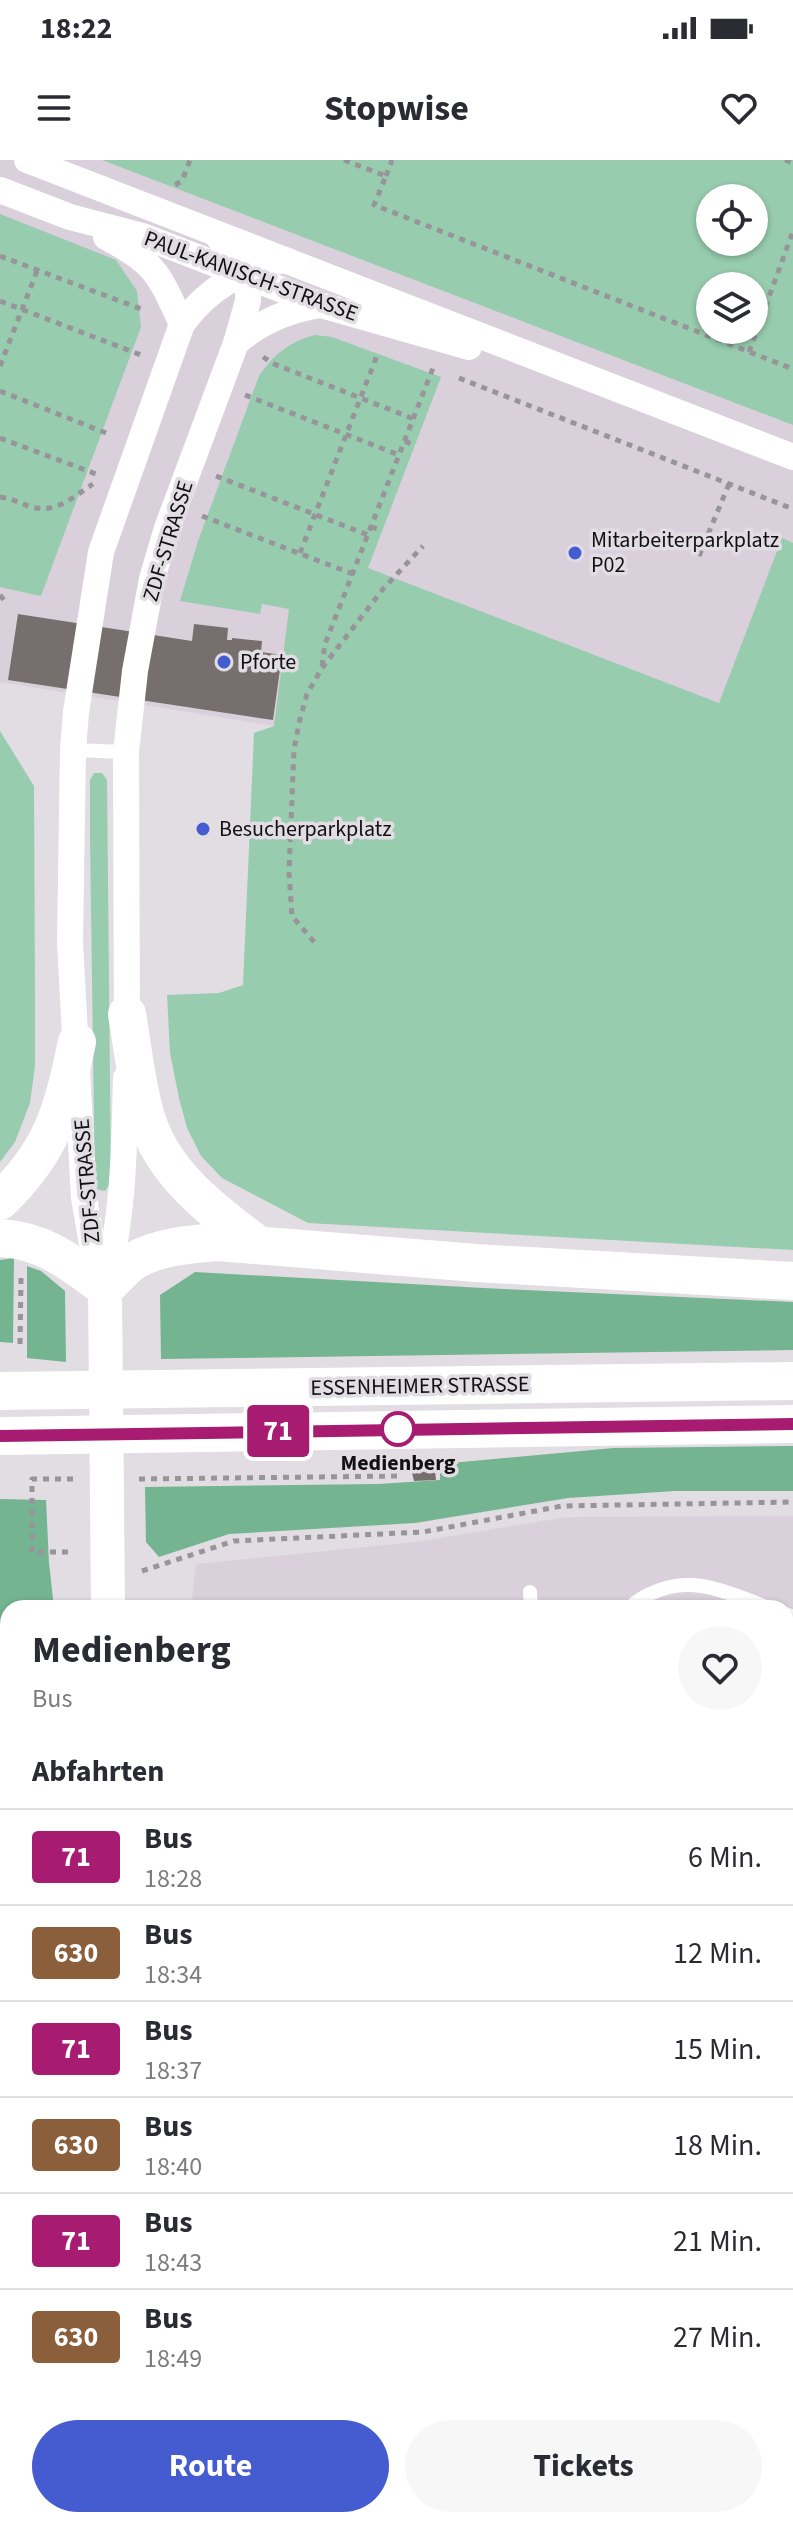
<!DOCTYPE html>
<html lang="de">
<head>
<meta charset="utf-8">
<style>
  :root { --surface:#fff; --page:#f7f7f7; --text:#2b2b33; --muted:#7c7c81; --line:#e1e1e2; --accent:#455cd0 }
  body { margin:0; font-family:"Source Sans 3",sans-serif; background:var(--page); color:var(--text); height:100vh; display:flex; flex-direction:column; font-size:30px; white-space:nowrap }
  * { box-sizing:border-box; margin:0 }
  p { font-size:26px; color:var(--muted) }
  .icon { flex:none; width:44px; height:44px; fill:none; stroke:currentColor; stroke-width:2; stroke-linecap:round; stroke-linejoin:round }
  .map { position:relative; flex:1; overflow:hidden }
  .panel { position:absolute; left:0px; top:1440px; width:794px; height:928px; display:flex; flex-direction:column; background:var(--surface); border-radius:24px 24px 0 0; box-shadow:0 2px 6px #0004 }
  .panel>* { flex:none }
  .badge { padding:0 16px; border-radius:6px; font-size:28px; line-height:52px }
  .tools { position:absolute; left:696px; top:24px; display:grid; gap:16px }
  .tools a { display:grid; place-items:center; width:72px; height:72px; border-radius:50%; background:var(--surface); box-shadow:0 2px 6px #0004; font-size:40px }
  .map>.badge { position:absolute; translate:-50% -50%; box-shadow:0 0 0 4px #fff }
  h2 { padding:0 32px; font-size:30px; line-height:72px }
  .round { display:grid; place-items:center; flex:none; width:84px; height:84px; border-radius:42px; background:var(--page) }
  .overview { display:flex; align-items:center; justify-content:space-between; height:136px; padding:0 32px }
  h1 { font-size:38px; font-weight:700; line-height:60px }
  .primary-button { display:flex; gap:16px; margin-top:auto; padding:16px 32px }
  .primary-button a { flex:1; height:92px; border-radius:48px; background:var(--accent); color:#fff; font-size:32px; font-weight:700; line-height:92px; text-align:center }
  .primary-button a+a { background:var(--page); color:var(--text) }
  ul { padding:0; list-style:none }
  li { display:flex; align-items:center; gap:24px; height:96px; padding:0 32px; border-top:2px solid var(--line) }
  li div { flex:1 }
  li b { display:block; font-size:30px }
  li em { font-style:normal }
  li .badge { min-width:88px; font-weight:700; text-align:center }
  .status { display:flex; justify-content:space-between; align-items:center; height:56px; padding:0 40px; background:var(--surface); direction:ltr }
  .status svg { height:22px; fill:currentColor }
  header { display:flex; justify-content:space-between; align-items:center; height:104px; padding:0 32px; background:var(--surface); font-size:36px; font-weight:700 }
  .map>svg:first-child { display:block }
  .built { fill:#d9d0dc; fill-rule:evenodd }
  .green { fill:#97ccae; fill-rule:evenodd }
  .forest { fill:#74b491 }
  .building { fill:#766f6d }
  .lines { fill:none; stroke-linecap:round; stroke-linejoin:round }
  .path { stroke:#98959a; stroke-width:5; stroke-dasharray:6 6; stroke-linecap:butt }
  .service { stroke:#fff; stroke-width:14 }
  .minor { stroke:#fff; stroke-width:26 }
  .tertiary { stroke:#fff; stroke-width:34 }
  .secondary { stroke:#fff; stroke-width:38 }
  .tram { stroke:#434144; stroke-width:2 }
  .line-casing { stroke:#fff; stroke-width:18 }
  .line { stroke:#a71b71; stroke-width:12 }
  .poi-dot { fill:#455cd0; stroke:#e1dde3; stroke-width:3 }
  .stop-dot { fill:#fff; stroke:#a71b71; stroke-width:4 }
  .labels { text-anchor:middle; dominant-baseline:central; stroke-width:7; stroke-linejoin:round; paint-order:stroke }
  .street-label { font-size:22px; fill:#111012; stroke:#e1dde3 }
  .poi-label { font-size:22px; fill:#111012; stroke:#e1dde3; text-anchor:start }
  .stop-label { font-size:22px; font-weight:bold; fill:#111012; stroke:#e1dde3 }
</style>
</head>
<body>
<div class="status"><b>18:22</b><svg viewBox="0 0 49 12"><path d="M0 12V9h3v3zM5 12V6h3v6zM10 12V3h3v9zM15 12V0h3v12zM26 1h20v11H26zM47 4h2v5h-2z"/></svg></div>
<header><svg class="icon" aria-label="menu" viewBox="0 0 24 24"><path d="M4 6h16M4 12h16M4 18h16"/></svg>Stopwise<svg class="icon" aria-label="heart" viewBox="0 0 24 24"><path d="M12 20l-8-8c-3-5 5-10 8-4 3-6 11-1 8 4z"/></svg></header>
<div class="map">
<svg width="793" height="2368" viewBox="0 0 793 2368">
  <rect width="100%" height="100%" fill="#e1dde3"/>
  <g class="built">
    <path d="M0,0H793V1064L243,826L274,566L0,522ZM710,38H754V82H710ZM710,126H754V170H710Z"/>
    <polygon points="793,1356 793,2368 237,2368 236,2360 786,2360 786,1448 191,1448 196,1404 415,1382 568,1357"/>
    <polygon points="0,1648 8,1652 8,2107 0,2108 8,2115 8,2124 0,2125"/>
  </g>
  <g class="green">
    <path d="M102,0H793V265ZM710,38H754V82H710ZM710,126H754V170H710Z"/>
    <polygon points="0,54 116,100 137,131 141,167 41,436 0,427"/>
    <path d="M315,175L332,177L441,217L368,408L719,543L782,378L793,383V1090L308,1063L222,1018L201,996L187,968L179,938L170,893L167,835L219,833L243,825L254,573L274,566L289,449L262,444L260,454L180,441L198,381L259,216C274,194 289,182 315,175Z"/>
    <polygon points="0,571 34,626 35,835 35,906 30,943 15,982 0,1002"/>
    <polygon points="94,613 102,613 107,620 111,1023 105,1031 95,1029 90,678 90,620"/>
    <polygon points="786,2192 793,2192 793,2368 560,2368 560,2360 786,2360"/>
    <polygon points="0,2197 8,2210 8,2360 52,2360 54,2368 0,2368"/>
    <polygon points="161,2360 279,2360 279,2368 163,2368"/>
  </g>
  <g class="forest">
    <polygon points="14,1098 13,1183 0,1182 0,1100"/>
    <polygon points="27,1106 41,1111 65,1131 66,1202 27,1198"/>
    <polygon points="195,1112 483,1128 793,1142 793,1190 161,1199 160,1135"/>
    <polygon points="793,1286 793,1331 675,1331 568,1338 415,1363 229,1374 159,1397 146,1382 145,1327 378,1324 440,1320 440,1304 614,1288"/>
    <polygon points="0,1339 46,1340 49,1403 54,1448 8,1448 8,1552 0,1557"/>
  </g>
  <g class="building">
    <polygon points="18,454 192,481 194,464 228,468 227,480 232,480 232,478 262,481 261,492 282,495 273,560 8,520"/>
    <polygon points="435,1310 436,1320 414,1321 412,1313"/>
    <rect x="786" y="1526" width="7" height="161"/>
  </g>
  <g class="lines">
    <g class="path">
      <polyline points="344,0 386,16 374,45 793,209"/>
      <polyline points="785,0 793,3"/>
      <polyline points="386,16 392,0"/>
      <polyline points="175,25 182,21 190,0"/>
      <polyline points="0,96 144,150"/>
      <polyline points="0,141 141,195"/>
      <polyline points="749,192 793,71"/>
      <polyline points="263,197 274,204 414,259"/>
      <polyline points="0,206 37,111"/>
      <polyline points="459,218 793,349"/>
      <polyline points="0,231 111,275"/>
      <polyline points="245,235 399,295"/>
      <polyline points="0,278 96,314"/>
      <polyline points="405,281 413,285"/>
      <polyline points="216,316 368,375"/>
      <path d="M0,337C16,339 24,346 36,348C58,352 76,335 93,324"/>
      <polyline points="202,356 353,414"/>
      <polyline points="371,367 381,370"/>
      <polyline points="300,393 378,193"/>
      <polyline points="699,396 729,324"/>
      <polyline points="0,435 7,444"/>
      <polyline points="322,506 325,484 433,208"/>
      <polyline points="314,782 292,756 289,713 294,589 299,563 307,534 322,508 383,429 423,386"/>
      <polyline points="20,1184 21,1117"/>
      <polyline points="139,1319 399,1316"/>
      <polyline points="68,1392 32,1392 32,1319 73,1319"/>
      <polyline points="142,1411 234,1381 423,1372 562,1346 793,1342"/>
      <polyline points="0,2045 8,2046"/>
      <polyline points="0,2188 8,2199"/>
      <polyline points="59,2360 60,2368"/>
      <polyline points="205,2360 208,2368"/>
      <polyline points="678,2360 680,2368"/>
    </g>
    <g class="service">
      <polyline points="73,590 126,592"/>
      <polyline points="530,1432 531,1448"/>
      <path d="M630,1448C636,1441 642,1438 650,1434C692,1413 728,1433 769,1448"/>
      <polyline points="786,1454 793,1457"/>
      <polyline points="786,2178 793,2178"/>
      <polyline points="786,2277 792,2291 793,2303"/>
    </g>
    <g class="minor">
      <polyline points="27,0 793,297"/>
      <polyline points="0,30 70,57 143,76 321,145 469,187"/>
      <path d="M106,77C157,104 158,113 182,164"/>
      <path d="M236,183C261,161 288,150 321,145"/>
      <polyline points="127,870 126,592 135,511 152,419 167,368 236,183 248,141 248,130 237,100 215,73"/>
      <path d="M106,1125C124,1052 124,991 126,918"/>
      <path d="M105,1128L94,1095L84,1038L70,783L73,590L76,552L101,392L182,164C206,130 244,107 285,100"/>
      <polyline points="786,2047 793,2047"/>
      <polyline points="0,2145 8,2145"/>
    </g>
    <g class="tertiary">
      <polyline points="105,1128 108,1448"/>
      <polyline points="131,2360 133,2368"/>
    </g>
    <g class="secondary">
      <path d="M127,854C133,888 136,924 146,957C162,1013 213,1051 257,1084"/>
      <path d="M0,1041C53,990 62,952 77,882"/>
      <path d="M0,1078C43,1080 72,1103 105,1128C114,1120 124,1108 134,1101C157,1087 191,1084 217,1082L476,1103L793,1121"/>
      <polyline points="0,1231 793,1221"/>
      <polyline points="0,1276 793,1264"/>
      <polyline points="0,1591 8,1590"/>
      <polyline points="0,1634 8,1635"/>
    </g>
    <g class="tram">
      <polyline points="0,2120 8,2128"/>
      <polyline points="0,2156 8,2165"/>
      <polyline points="74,2360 75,2368"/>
      <polyline points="94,2360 96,2368"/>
    </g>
  </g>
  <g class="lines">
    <defs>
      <polyline id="line" points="0,1276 793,1264"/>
    </defs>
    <use href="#line" class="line-casing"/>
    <use href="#line" class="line"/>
  </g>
  <g class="poi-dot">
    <circle cx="575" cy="393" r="8"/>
    <circle cx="224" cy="502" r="8"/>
    <circle cx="203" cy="669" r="8"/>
  </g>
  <circle class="stop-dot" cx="398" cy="1269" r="16"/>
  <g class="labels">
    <g class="street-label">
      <text transform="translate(251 116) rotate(20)">PAUL-KANISCH-STRASSE</text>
      <text transform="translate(168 381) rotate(-73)">ZDF-STRASSE</text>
      <text transform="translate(87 1021) rotate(-95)">ZDF-STRASSE</text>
      <text transform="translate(420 1226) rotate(-1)">ESSENHEIMER STRASSE</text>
    </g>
    <g class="poi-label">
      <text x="591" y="380">Mitarbeiterparkplatz<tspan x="591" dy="25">P02</tspan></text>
      <text x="240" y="502">Pforte</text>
      <text x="219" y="669">Besucherparkplatz</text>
    </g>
    <g class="stop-label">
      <text x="398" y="1303">Medienberg</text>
    </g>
  </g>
</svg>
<div class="tools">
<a><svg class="icon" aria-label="locate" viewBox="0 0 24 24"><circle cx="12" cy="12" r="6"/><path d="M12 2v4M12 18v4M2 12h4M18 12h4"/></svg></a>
<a><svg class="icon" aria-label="layers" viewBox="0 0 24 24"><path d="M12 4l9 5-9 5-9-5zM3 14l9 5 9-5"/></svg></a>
</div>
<b class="badge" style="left:278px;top:1271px;background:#a71b71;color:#fff">71</b>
<section class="panel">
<div class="overview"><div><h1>Medienberg</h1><p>Bus</p></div><a class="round"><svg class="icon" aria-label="heart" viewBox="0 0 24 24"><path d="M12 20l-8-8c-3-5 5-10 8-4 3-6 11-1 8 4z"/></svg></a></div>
<h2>Abfahrten</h2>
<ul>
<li><span class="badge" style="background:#a71b71;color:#fff">71</span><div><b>Bus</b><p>18:28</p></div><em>6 Min.</em></li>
<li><span class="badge" style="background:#8b5e3c;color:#fff">630</span><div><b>Bus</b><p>18:34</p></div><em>12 Min.</em></li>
<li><span class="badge" style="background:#a71b71;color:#fff">71</span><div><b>Bus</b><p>18:37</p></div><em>15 Min.</em></li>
<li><span class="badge" style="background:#8b5e3c;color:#fff">630</span><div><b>Bus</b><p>18:40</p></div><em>18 Min.</em></li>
<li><span class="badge" style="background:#a71b71;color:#fff">71</span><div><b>Bus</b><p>18:43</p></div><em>21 Min.</em></li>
<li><span class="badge" style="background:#8b5e3c;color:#fff">630</span><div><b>Bus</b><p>18:49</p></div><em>27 Min.</em></li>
</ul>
<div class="primary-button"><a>Route</a><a>Tickets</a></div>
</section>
</div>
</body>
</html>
